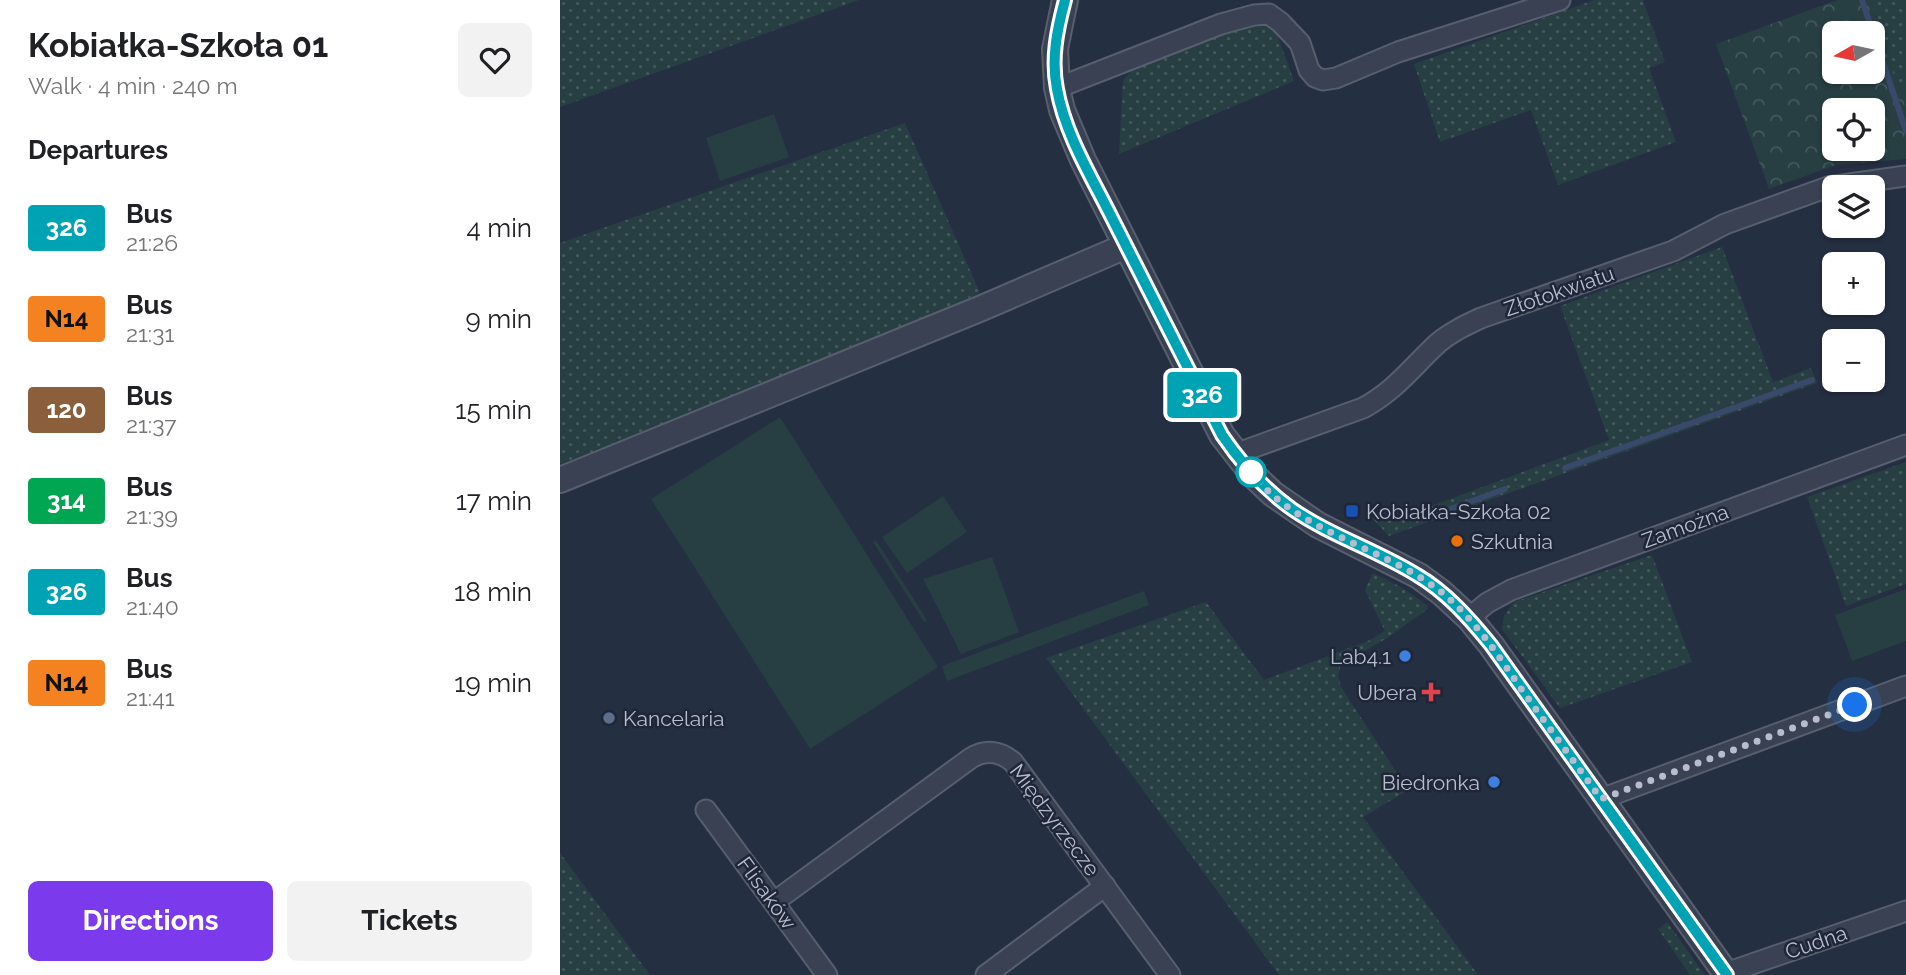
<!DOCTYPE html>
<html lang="en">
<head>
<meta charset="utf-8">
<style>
  :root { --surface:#fff; --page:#f2f2f2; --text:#202124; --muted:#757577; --accent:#7c3aed }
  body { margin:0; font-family:Raleway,sans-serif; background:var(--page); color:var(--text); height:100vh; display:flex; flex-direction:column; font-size:26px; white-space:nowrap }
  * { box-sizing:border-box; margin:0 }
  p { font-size:23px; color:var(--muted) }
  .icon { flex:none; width:38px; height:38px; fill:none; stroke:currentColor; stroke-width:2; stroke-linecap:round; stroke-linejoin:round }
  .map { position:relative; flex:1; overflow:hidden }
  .drawer { display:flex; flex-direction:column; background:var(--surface); width:560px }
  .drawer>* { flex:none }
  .badge { padding:0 14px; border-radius:5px; font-size:24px; line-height:46px }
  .needle { width:46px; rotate:261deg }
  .tools { position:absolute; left:1262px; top:21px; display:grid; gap:14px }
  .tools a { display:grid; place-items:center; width:63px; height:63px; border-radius:10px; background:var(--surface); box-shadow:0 2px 5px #0004; font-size:35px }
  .you { position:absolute; width:35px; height:35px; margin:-18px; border:5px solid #fff; border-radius:50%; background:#1a73e8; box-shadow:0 0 0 10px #1a73e833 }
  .map>.badge { position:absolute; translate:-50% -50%; box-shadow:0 0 0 4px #fff }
  h2 { padding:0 28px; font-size:26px; line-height:63px }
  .round { display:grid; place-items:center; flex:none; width:74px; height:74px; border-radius:10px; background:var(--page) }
  .overview { display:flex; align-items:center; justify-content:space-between; height:119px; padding:0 28px }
  h1 { font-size:33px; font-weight:700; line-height:52px }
  .action { display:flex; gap:14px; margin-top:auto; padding:14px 28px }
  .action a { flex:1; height:80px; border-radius:10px; background:var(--accent); color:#fff; font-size:28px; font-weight:700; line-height:80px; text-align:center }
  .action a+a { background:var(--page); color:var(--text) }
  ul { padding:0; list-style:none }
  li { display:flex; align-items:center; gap:21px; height:91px; padding:0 28px }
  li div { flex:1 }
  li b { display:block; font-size:26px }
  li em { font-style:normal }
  li .badge { min-width:77px; font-weight:700; text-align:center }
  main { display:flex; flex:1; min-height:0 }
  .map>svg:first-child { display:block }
  .grass { fill:url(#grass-dots) }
  .forest { fill:url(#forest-crowns); fill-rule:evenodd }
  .park { fill:#273e43 }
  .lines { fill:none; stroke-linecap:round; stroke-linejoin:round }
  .stream { stroke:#38496a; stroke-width:6 }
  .minor-casing { stroke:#575f6f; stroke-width:23 }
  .tertiary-casing { stroke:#575f6f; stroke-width:28 }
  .minor { stroke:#394152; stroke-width:19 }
  .tertiary { stroke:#394152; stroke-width:24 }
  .line-casing { stroke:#fff; stroke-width:16 }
  .line { stroke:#00a3b4; stroke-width:10 }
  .walk { stroke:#b6bdcc; stroke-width:7; stroke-dasharray:0 12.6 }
  .stop-dot { fill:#fff; stroke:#00a3b4; stroke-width:3.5 }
  .transit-dot { fill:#1a4fb4; stroke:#1e2637; stroke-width:2.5 }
  .food-dot { fill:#e8710a; stroke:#1e2637; stroke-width:2.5 }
  .shop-dot { fill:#3f7fe0; stroke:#1e2637; stroke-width:2.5 }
  .health-dot { fill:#e0444e; stroke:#1e2637; stroke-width:2.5 }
  .service-dot { fill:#5c6f8a; stroke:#1e2637; stroke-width:2.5 }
  .labels { text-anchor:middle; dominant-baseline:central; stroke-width:5; stroke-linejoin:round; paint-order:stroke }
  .street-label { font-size:21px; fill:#b6bdcc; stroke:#1e2637 }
  .poi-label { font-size:21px; fill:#b6bdcc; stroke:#1e2637; text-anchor:start }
</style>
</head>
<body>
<main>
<section class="drawer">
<div class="overview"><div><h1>Kobiałka-Szkoła 01</h1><p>Walk · 4 min · 240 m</p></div><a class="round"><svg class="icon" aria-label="heart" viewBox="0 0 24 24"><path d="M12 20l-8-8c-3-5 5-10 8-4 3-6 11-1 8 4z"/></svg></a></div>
<h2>Departures</h2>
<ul>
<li><span class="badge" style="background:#00a3b4;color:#fff">326</span><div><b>Bus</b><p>21:26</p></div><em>4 min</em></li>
<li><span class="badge" style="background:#f58220;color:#111">N14</span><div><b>Bus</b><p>21:31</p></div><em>9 min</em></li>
<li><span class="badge" style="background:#8b5e3c;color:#fff">120</span><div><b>Bus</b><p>21:37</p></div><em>15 min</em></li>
<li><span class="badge" style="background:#00a651;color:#fff">314</span><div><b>Bus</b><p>21:39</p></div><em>17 min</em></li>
<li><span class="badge" style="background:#00a3b4;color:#fff">326</span><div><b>Bus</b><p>21:40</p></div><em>18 min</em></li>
<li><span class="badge" style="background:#f58220;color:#111">N14</span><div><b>Bus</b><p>21:41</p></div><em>19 min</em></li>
</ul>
<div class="action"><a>Directions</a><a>Tickets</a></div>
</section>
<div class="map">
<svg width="1346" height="975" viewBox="0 0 1346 975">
  <defs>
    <pattern id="grass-dots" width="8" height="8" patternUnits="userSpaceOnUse" patternTransform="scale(1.75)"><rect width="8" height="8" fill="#273e43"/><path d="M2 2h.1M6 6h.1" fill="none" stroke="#44585d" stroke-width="1.8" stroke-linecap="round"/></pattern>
    <pattern id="forest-crowns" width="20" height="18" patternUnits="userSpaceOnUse" patternTransform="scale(1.75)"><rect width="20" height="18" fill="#273e43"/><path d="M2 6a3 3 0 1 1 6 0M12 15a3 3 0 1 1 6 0" fill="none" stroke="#44585d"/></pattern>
  </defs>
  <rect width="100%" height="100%" fill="#252f42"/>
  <g class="grass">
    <polygon points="0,0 299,0 0,107"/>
    <polygon points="1034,0 1083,0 1105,62 1089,68 1116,142 998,185 971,110 880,142 854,64"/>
    <polygon points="1310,0 1346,0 1346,106"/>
    <polygon points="685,24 714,26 734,81 559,154 563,80 578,64"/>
    <polygon points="345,123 420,293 275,358 0,469 0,243"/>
    <polygon points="1162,247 1213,382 1251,368 1257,383 829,536 812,518 831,521 1049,440 1000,306"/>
    <polygon points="1346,462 1346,584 1286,606 1247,497"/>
    <polygon points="1092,555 1132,662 1000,708 942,629 944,616 954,602"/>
    <polygon points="813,573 841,587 867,605 868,609 827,638 781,665 778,675 781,687 848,790 803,817 918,975 719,975 486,658 646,602 704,680 808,641 825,631 805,590"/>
    <polygon points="0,853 90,975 0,975"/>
    <polygon points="1107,922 1145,975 1130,975 1098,929"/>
  </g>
  <path class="forest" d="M1277,0H1310L1346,106V159L1276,165L1209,189L1156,44ZM1274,33H1312V72H1274ZM1274,110H1312V149H1274Z"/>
  <g class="park">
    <polygon points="214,114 229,157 160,181 146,138"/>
    <polygon points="220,417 378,667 250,749 91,499"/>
    <polygon points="383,496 407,532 347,573 322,537"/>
    <polygon points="316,540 367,620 364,622 313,542"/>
    <polygon points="432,557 459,632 401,654 363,579"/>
    <polygon points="1346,589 1346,641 1292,661 1275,615"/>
    <polygon points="584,591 589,605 387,681 382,666"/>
  </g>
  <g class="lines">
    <g class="stream">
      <polyline points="1302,0 1346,131"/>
      <polyline points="1005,468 1252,380"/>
      <polyline points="866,518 945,489"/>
    </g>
    <defs>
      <g id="minor">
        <polyline points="497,88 661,24 694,15 709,14 720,22 740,43 749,70 755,77 763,80 776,78 838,52 1000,0"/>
        <path d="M675,454L803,408C835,391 852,367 878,343C891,332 906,325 921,318L1113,251L1165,224L1268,187L1346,176"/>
        <polyline points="909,618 927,603 951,590 1346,445"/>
        <polyline points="1041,799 1346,686"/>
        <polyline points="146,810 267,975"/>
        <path d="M214,902L411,758C426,749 440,751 453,762L610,975"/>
        <polyline points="1166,973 1346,911"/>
        <polyline points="426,975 545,886"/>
      </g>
      <g id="tertiary">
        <polyline points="505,0 495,49 497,88 502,110 523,160 662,435 694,476 713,494 758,525 859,576 882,593 909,618 931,645 1167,975"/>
        <polyline points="0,480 422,308 566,246"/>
      </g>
    </defs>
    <use href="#minor" class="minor-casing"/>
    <use href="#tertiary" class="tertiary-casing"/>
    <use href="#minor" class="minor"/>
    <use href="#tertiary" class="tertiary"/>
  </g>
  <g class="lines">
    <defs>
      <path id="line" d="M505,0C497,30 491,59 497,89C505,134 531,176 551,216C588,289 625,362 662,435C681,463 704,489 732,509C771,536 817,550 857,575C886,592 909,618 931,645L1167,975"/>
    </defs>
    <use href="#line" class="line-casing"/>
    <use href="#line" class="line"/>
    <path class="walk" d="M691,472C735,531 823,547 880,591C914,618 938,655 962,690C988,726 1015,763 1041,799L1295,705"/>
  </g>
  <circle class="stop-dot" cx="691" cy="472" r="14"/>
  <rect class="transit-dot" x="785" y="504" width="14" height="14" rx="3.5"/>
  <circle class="food-dot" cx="897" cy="541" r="7"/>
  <g class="shop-dot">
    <circle cx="845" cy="656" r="7"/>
    <circle cx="934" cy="782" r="7"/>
  </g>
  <path class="health-dot" d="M867.5 681.5h7v7h7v7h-7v7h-7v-7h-7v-7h7z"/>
  <circle class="service-dot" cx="49" cy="718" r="7"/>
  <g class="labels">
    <g class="street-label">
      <text transform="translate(999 291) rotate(-19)">Złotokwiatu</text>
      <text transform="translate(1125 526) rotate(-20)">Zamożna</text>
      <text transform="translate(495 820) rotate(53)">Międzyrzecze</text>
      <text transform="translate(207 893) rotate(54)">Flisaków</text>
      <text transform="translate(1256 942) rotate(-19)">Cudna</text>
    </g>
    <g class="poi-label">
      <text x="806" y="511">Kobiałka-Szkoła 02</text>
      <text x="911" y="541">Szkutnia</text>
      <text x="831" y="656" text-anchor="end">Lab4.1</text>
      <text x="857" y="692" text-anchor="end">Ubera</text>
      <text x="63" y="718">Kancelaria</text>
      <text x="920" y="782" text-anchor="end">Biedronka</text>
    </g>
  </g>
</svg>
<div class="tools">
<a><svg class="needle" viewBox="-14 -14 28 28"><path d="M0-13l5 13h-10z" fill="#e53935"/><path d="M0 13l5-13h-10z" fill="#757577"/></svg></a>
<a><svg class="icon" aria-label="locate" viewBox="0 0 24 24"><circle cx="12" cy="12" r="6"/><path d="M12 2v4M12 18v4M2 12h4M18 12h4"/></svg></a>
<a><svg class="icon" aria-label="layers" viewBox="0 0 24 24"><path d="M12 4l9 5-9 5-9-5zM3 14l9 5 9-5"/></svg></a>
<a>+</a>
<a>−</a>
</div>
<div class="you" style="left:1295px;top:705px"></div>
<b class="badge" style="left:642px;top:395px;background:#00a3b4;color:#fff">326</b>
</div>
</main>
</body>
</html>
